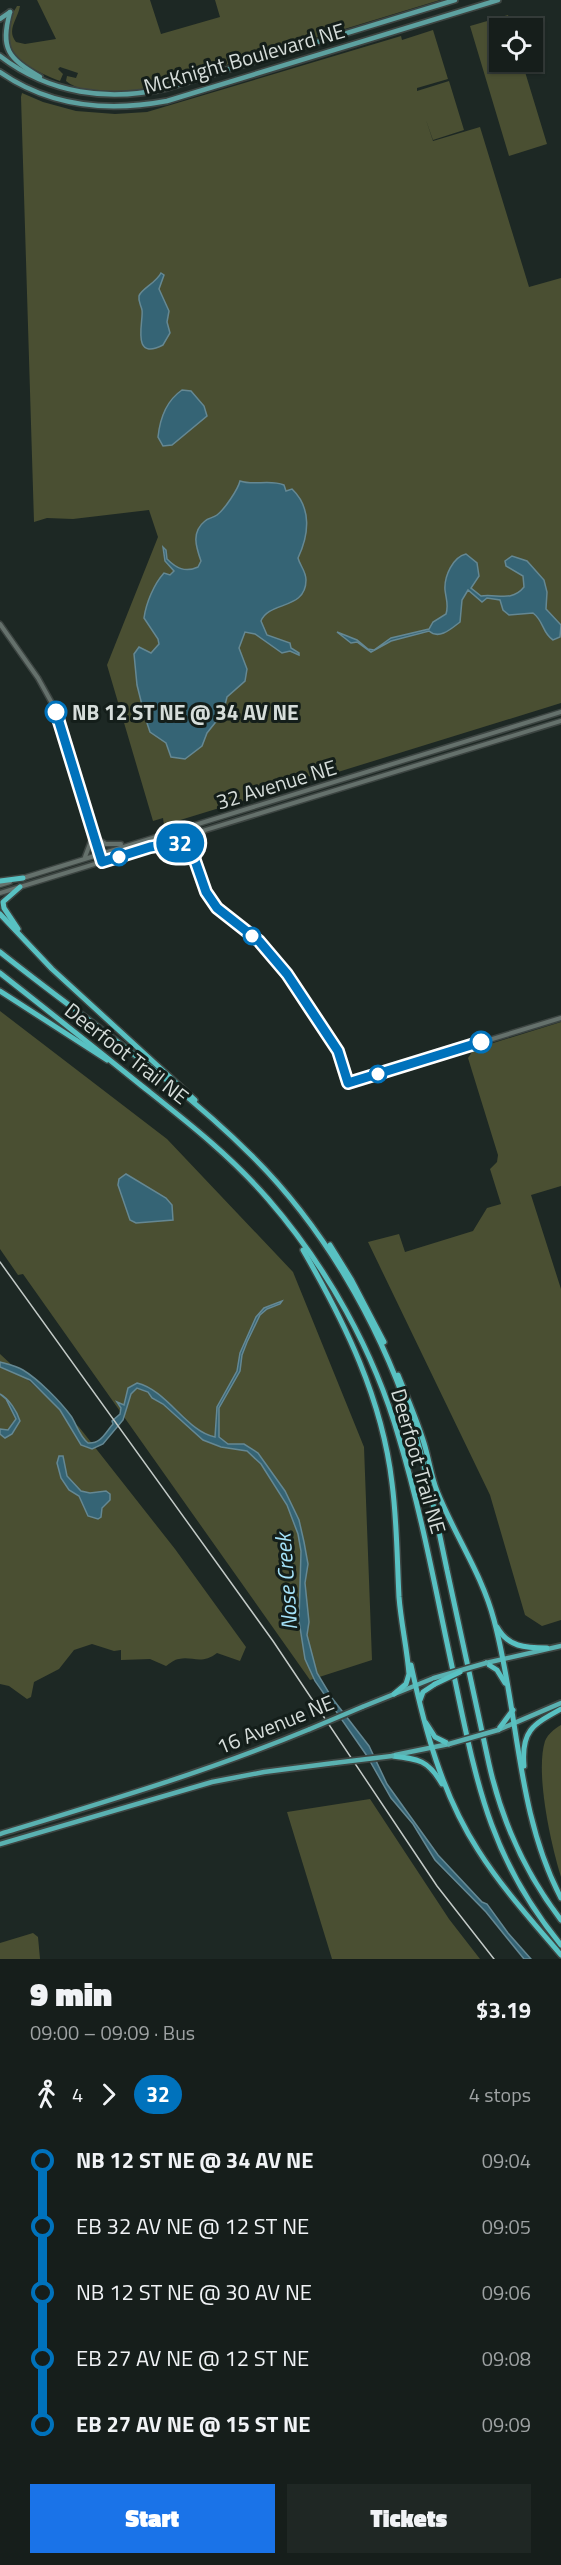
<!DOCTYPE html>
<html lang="en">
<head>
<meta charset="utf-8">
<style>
  :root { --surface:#161e1b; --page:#1f2724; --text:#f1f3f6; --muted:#9ea2a3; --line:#353c3a; --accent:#1a73e8 }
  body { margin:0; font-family:"Titillium Web",sans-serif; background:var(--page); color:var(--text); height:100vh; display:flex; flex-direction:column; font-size:22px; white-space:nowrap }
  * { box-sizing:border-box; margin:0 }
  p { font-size:20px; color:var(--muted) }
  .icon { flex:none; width:33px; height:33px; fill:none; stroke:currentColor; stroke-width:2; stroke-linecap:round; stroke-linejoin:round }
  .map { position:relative; height:1959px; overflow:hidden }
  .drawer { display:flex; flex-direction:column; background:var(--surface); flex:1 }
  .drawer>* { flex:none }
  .badge { padding:0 12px; border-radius:20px; font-size:21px; line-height:39px }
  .tools { position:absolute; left:489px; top:18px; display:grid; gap:12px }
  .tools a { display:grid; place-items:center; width:54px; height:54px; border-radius:0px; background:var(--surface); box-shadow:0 2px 4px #0004,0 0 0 2px var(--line); font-size:30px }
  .map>.badge { position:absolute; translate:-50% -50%; box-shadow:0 0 0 3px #fff }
  .legs { display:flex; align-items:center; gap:9px; height:66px; padding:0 30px; font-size:20px }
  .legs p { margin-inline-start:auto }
  .head { display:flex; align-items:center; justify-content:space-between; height:102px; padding:0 30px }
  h1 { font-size:33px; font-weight:800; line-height:45px }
  .action { display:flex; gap:12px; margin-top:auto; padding:12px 30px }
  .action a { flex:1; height:69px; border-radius:0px; background:var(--accent); color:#fff; font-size:24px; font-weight:800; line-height:69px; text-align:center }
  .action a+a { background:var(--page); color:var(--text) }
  ul { padding:0 30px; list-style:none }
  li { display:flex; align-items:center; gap:21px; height:66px; font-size:22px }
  li i { display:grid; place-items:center; width:9px; height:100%; margin:0 8px; background:currentColor }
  li i::after { content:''; width:15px; height:15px; margin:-8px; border:4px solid; border-radius:50%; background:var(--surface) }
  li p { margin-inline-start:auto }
  li:first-child i { background:linear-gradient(#0000 50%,currentColor 0) }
  li:last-child i { background:linear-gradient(currentColor 50%,#0000 0) }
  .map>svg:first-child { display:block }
  .green { fill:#4a4f32 }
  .water { fill:#356475; stroke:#658893; stroke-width:1.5 }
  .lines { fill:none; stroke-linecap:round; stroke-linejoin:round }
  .tertiary-casing { stroke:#3d4542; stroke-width:7 }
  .secondary-casing { stroke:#3d4542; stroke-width:7 }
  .primary-casing { stroke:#3d4542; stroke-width:8 }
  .trunk-casing { stroke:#3d4542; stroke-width:8 }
  .motorway-casing { stroke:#3d4542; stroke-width:8 }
  .tertiary { stroke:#65716c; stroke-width:4 }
  .secondary { stroke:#65716c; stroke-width:4 }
  .primary { stroke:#5da1a0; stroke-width:4.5 }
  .trunk { stroke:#5ab1b1; stroke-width:4.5 }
  .motorway { stroke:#58c1c2; stroke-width:5 }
  .rail { stroke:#c3cac7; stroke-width:1.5 }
  .trunk-bridge-casing { stroke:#3d4542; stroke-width:8; stroke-linecap:butt }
  .motorway-bridge-casing { stroke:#3d4542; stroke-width:8; stroke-linecap:butt }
  .trunk-bridge { stroke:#5ab1b1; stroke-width:4.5 }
  .motorway-bridge { stroke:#58c1c2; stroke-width:5 }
  .line-1-casing { stroke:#fff; stroke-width:14 }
  .line-1 { stroke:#0072bc; stroke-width:9 }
  .stop-1-dot { fill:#fff; stroke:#0072bc; stroke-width:3 }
  .labels { text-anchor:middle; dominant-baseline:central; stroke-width:6; stroke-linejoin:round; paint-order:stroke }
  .street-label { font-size:21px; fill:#d6ddda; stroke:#141e1a }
  .stop-label { font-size:21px; font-weight:bold; fill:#d6ddda; stroke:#141e1a; text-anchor:start }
  .water-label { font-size:22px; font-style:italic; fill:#a5e3fa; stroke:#141e1a }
</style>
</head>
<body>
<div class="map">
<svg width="561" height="1959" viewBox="0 0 561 1959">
  <rect width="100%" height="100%" fill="#1d2824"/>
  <g class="green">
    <path d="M37,0H150L161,34L220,17L215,0H440L150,88C128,92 83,96 66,81L67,76L76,78L78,73L60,67L58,69L63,74L60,81C38,73 1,56 6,28C8,20 13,13 17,6H20C18,19 6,30 16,42L25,44L56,39Z"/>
    <polygon points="508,15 512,28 500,28 500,62 522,62 547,144 509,156 470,26"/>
    <polygon points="433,30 448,79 417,88 417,91 449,81 464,130 433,140 426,120 433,141 480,127 529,287 561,278 561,703 325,776 323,772 304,778 304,782 164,825 163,818 153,821 107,665 158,537 149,510 73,519 47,518 34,522 21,97 22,93 43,102 76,111 115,114 147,112 401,36 402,40"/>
    <polygon points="0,1011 167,1139 293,1272 364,1447 372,1660 310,1680 23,1274 18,1275 0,1249"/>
    <polygon points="561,1022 561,1186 531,1195 561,1289 561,1620 542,1626 525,1615 490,1495 368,1242 399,1234 405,1252 473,1231 487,1208 501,1204 490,1169 497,1162 498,1155 468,1058 474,1049"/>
    <path d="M0,1354L79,1427L175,1549L246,1647L240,1661L217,1653C202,1665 192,1656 179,1659C175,1659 169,1664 166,1666L150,1659L121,1660V1650L114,1651L92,1644L74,1650L59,1669L34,1682L31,1697L27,1699L9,1686L0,1684Z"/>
    <path d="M561,1725V1877C551,1845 535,1773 545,1741C548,1734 554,1729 561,1725Z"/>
    <polygon points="370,1799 449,1919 480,1959 332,1959 287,1812"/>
    <polygon points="33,1933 38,1937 40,1959 0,1959 0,1943"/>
  </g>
  <g class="water">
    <path d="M161,273L164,275L159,289L169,311L167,322L170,333L163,345C130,362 144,320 142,310C141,305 138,302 139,296C141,289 156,283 161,273Z"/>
    <path d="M182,390L191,391L204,406L207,416L172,445L163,446L158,437C160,418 166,401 182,390Z"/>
    <path d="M240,481C254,486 269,479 284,485L286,491L292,489C312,508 309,535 298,558C300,566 306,571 306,580C306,610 269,601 261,621L267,635L290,643L291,648L299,653V655L290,651L282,653L255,634L245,632L239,648L247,669L245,681L227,697L223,713L207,733L202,746L185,759L171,757L166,743L150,732L145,717L137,685L134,654L139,647L151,653L159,644L158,639L144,618C146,603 154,584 164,573L170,575L174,571L165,561L163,547L166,550L167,559C176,568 185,573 198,567L201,561C196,547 191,532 205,521C208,518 213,518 217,515C225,509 238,489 240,481Z"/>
    <path d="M466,554L477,563L479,576L471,588L481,596C496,593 511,603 524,587L523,576L506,566L505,561L512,556L527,561L544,580L547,592L546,609L561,625L560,637L553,640C542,633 544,621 533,613L509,615L503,610L500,600L487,598L482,602L468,590L462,600L460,622C451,629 439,640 429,631L391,641L371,652L357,642L351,643L337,632L357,640L368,649L374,650L391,638L429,629L433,622L446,614C449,605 446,599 445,590C444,576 453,557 466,554Z"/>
    <polygon points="126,1174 166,1198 172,1205 173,1220 136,1223 130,1220 118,1185 119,1179"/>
    <path d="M282,1301L280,1304L267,1309L260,1315L247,1342L242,1355L240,1371L219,1408V1437L228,1444H244L258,1453L285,1491L299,1520L304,1542L308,1564L305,1583L309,1622L307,1635L317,1673L332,1698L369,1746L387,1784L438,1855L482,1902L487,1904L508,1933L531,1959H524L486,1912L435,1860L413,1824L391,1798L367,1756L315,1681L305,1659L299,1621L301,1551L298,1534L287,1505L261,1464L247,1451L221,1447L203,1440L163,1404L152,1398L148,1392L137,1388L131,1394L123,1420L103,1444L92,1449L81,1445L60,1410L30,1380L0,1367V1362C7,1364 16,1366 23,1370C38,1379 60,1401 71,1416C77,1425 79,1436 88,1443C101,1444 105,1433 113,1424L112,1421L120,1414L121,1408L117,1402L124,1405L128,1388L137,1383C167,1390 187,1432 215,1437L217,1407L237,1371L240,1353L256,1317L264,1308Z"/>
    <path d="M0,1394C9,1399 17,1411 20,1421L12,1434L5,1438L0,1434V1429L8,1430L16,1419L6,1399Z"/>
    <polygon points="59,1456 63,1456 67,1476 81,1491 90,1493 106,1491 110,1494 110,1500 102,1508 101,1517 98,1519 88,1516 79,1496 69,1490 61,1478 57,1463"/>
  </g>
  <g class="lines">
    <defs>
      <g id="tertiary">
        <polyline points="0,624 38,678 53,705 102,862"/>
        <polyline points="188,827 192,834 206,892 217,908 259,941 287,974 338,1051 348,1083 561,1018"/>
        <polyline points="187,828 192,852 199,872"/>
      </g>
      <g id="secondary">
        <polyline points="95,838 106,844 121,844"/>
        <polyline points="157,847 183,844 192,852"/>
        <polyline points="197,854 199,837 204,831"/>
        <polyline points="85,857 94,833"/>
        <polyline points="23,878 561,712"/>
        <polyline points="0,885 10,882"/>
        <polyline points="0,893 561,721"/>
      </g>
      <g id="primary">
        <path d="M10,12C0,49 8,58 40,77"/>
        <polyline points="0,19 10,12"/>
        <path d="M0,56C49,94 109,102 167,88L455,0"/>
        <path d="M0,72C50,107 108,112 167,101L498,0"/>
      </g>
      <g id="trunk">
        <polyline points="486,1663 561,1646"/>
        <polyline points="362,1707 434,1678"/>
        <polyline points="498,1730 561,1703"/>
        <polyline points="395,1755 449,1744"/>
        <path d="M0,1834C105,1802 209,1771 310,1729"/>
        <polyline points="0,1844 212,1782 264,1772 334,1763"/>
      </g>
      <g id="motorway">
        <polyline points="0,881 23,878"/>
        <polyline points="0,914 52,969 195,1100"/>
        <polyline points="18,929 4,908 3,902 20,887"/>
        <path d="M0,952C84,1019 175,1079 251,1155C323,1226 377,1320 410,1416C426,1466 436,1518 447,1570C461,1635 475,1700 489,1764C502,1822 525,1873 561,1920"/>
        <path d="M0,973C47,1010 95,1048 142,1086C186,1121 230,1155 268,1199C327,1267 374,1351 399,1438C422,1514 436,1593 453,1671C476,1779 488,1856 561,1945"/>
        <polyline points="0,991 107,1060"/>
        <polyline points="330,1245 351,1279 384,1342"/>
        <path d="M303,1250C345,1323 382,1398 392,1483C397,1521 397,1559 399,1597C401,1623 407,1648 409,1674L406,1684L394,1694"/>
        <path d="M398,1375C407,1397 417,1420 424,1443C429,1459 431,1476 437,1491C455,1536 482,1574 494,1620C519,1713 516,1812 561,1898"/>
        <path d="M497,1627C508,1647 525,1648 547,1648"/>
        <polyline points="486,1663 497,1670 505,1683"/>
        <path d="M411,1665C425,1730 442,1794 478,1850C502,1888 532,1921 561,1955"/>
        <polyline points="420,1700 423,1692 435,1684"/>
        <polyline points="426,1723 435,1737 449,1744"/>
        <polyline points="498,1730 513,1710"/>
        <path d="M392,1756C419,1759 428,1760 442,1784"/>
        <path d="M524,1766C521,1731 532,1725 561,1709"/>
      </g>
    </defs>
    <use href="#tertiary" class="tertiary-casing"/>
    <use href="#secondary" class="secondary-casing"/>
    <use href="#primary" class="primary-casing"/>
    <use href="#trunk" class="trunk-casing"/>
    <use href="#motorway" class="motorway-casing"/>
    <use href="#tertiary" class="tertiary"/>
    <use href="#secondary" class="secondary"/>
    <use href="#primary" class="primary"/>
    <use href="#trunk" class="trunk"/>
    <use href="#motorway" class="motorway"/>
    <polyline class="rail" points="0,1262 273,1641 437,1886 494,1959"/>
    <defs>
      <g id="trunk-bridge">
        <polyline points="434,1678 486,1663"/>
        <polyline points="310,1729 362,1707"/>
        <polyline points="449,1744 498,1730"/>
        <polyline points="334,1763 392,1756"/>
      </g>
      <polyline id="motorway-bridge" points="435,1684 460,1672"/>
    </defs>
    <use href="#trunk-bridge" class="trunk-bridge-casing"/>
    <use href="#motorway-bridge" class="motorway-bridge-casing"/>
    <use href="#trunk-bridge" class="trunk-bridge"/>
    <use href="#motorway-bridge" class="motorway-bridge"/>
  </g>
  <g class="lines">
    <defs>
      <polyline id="line-1" points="56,712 102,862 150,847 175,843 186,846 192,852 206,892 217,908 259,941 287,974 338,1051 348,1083 481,1042"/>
    </defs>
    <use href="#line-1" class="line-1-casing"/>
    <use href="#line-1" class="line-1"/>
  </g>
  <g class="stop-1-dot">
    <circle cx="56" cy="712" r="10"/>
    <circle cx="119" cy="857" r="8"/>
    <circle cx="252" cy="936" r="8"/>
    <circle cx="481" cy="1042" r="10"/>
    <circle cx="378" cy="1074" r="8"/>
  </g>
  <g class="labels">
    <g class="street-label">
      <text transform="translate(244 58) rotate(-16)">McKnight Boulevard NE</text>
      <text transform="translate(276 784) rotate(-17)">32 Avenue NE</text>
      <text transform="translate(127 1053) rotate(38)">Deerfoot Trail NE</text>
      <text transform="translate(419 1461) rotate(74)">Deerfoot Trail NE</text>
      <text transform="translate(275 1724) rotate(-22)">16 Avenue NE</text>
    </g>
    <g class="stop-label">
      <text x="72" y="712">NB 12 ST NE @ 34 AV NE</text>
    </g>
    <g class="water-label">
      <text transform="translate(286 1582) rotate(-94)">Nose Creek</text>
    </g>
  </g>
</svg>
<div class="tools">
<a><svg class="icon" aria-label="locate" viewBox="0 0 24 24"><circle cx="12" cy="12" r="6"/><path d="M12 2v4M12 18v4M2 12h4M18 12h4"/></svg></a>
</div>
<b class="badge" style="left:180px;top:843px;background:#0072bc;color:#fff">32</b>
</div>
<section class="drawer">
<div class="head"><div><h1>9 min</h1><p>09:00 – 09:09 · Bus</p></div><b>$3.19</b></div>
<div class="legs"><svg class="icon" aria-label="walk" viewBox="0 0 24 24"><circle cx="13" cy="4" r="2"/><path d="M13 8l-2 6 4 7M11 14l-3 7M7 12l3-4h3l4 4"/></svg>4<svg class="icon" aria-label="forward" viewBox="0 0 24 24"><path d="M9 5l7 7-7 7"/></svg><b class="badge" style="background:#0072bc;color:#fff">32</b><p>4 stops</p></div>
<ul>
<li><i style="color:#0072bc"></i><b>NB 12 ST NE @ 34 AV NE</b><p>09:04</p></li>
<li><i style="color:#0072bc"></i><span>EB 32 AV NE @ 12 ST NE</span><p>09:05</p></li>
<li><i style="color:#0072bc"></i><span>NB 12 ST NE @ 30 AV NE</span><p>09:06</p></li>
<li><i style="color:#0072bc"></i><span>EB 27 AV NE @ 12 ST NE</span><p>09:08</p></li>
<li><i style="color:#0072bc"></i><b>EB 27 AV NE @ 15 ST NE</b><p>09:09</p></li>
</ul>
<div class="action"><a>Start</a><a>Tickets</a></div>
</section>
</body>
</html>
